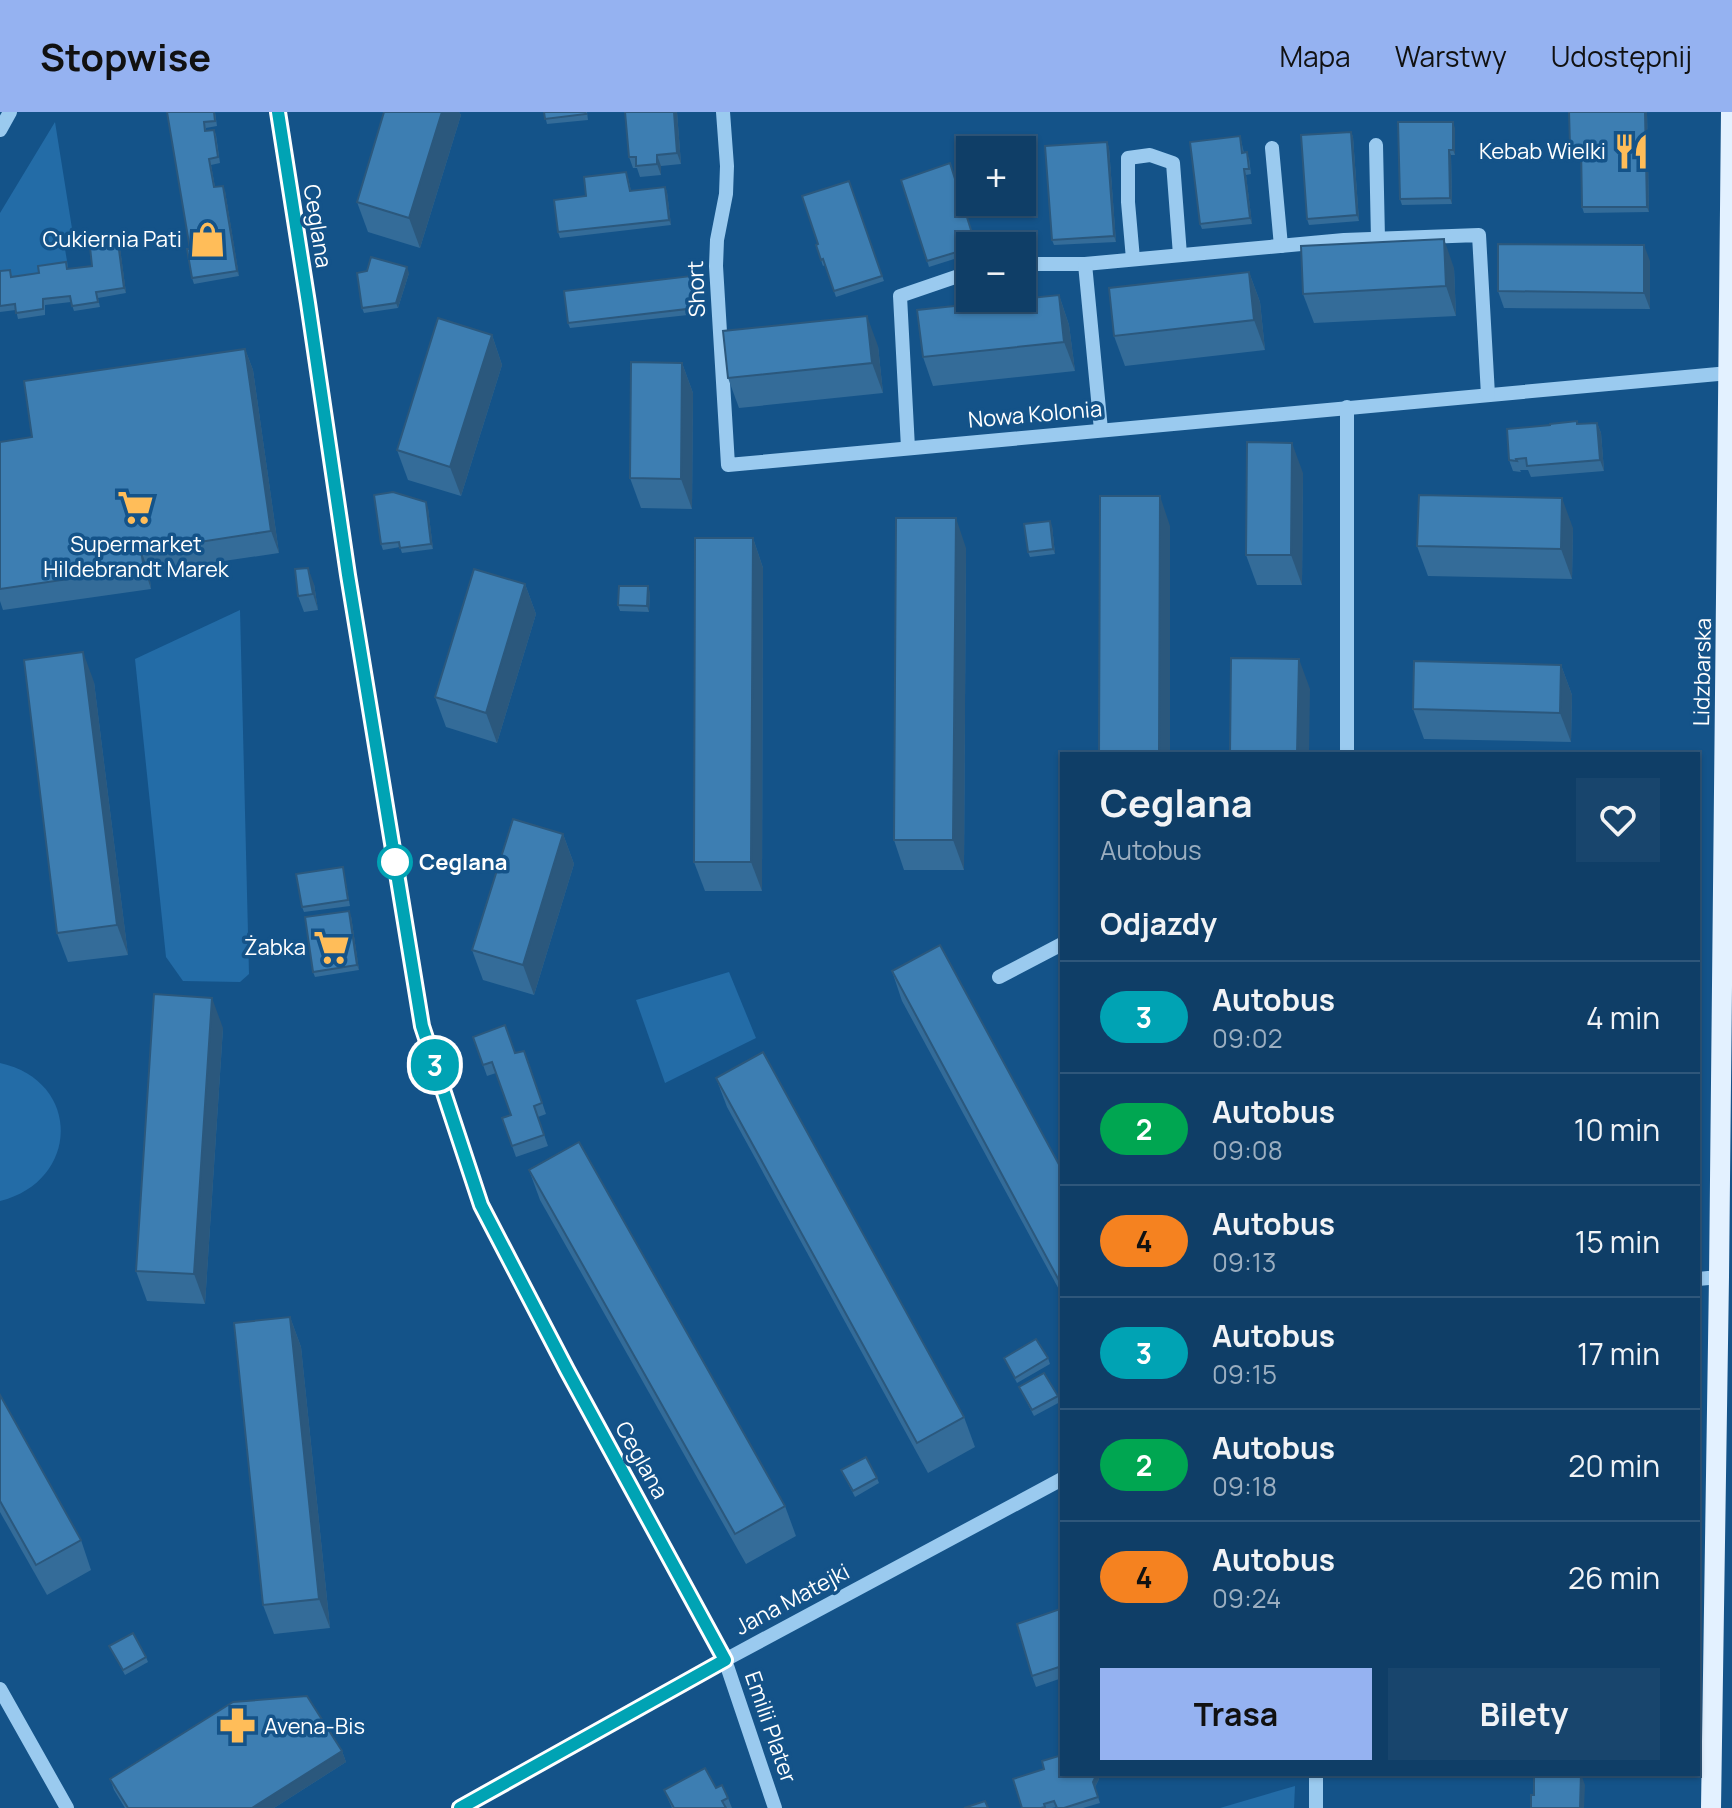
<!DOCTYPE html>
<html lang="pl">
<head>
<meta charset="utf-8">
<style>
  :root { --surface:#0f3e67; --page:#18456d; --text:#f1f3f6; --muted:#9baec0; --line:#2f577b; --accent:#95b2f1 }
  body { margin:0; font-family:Manrope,sans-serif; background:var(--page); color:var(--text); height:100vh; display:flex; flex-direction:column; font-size:30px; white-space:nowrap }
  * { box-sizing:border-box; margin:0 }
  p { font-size:26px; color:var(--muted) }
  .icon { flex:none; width:44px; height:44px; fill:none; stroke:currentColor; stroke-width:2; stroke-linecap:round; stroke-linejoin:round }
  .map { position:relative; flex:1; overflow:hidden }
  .details { position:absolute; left:1060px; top:640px; width:640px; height:1024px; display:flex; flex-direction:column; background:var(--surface); border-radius:0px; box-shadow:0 2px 6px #0004,0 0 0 2px var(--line) }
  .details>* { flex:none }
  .badge { padding:0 16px; border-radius:26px; font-size:28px; line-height:52px }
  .fabs { position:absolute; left:956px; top:24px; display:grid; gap:16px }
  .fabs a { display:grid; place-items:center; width:80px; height:80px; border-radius:0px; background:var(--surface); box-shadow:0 2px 6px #0004,0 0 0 2px var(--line); font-size:40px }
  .map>.badge { position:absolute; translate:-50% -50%; box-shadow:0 0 0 4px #fff }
  h2 { padding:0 40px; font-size:30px; line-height:72px }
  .round { display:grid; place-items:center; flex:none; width:84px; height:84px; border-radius:0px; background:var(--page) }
  .head { display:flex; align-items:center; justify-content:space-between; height:136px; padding:0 40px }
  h1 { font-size:38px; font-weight:700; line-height:60px }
  .cta { display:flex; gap:16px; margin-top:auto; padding:16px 40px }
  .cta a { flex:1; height:92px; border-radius:0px; background:var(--accent); color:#111; font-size:32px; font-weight:700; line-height:92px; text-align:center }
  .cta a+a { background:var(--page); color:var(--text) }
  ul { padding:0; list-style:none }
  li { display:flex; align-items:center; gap:24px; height:112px; padding:0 40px; border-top:2px solid var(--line) }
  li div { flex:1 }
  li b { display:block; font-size:30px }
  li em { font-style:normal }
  li .badge { min-width:88px; font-weight:700; text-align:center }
  header { display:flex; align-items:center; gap:48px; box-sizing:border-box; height:112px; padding:0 40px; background:var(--accent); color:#111 }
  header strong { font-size:38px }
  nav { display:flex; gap:44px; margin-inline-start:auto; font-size:28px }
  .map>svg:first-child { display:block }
  .green { fill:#236ca7 }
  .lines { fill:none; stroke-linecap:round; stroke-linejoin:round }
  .minor { stroke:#9acaef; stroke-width:14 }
  .major { stroke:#e3f1ff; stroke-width:20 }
  .wall { fill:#346c99 }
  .shaded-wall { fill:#2b587d }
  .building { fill:#3d7eb2; stroke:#2b587d; stroke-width:2 }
  .line-casing { stroke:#fff; stroke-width:18 }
  .line { stroke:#00a3b4; stroke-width:12 }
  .stop-dot { fill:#fff; stroke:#00a3b4; stroke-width:4 }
  .labels { text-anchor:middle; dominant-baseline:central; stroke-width:7; stroke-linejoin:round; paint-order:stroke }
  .poi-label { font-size:22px; fill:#fff; stroke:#145389; text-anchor:end }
  .street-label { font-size:22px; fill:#fff; stroke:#145389 }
  .stop-label { font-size:22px; font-weight:bold; fill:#fff; stroke:#145389; text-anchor:start }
</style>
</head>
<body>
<header>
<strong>Stopwise</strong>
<nav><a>Mapa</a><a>Warstwy</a><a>Udostępnij</a></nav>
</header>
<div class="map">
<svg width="1732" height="1696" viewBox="0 0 1732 1696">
  <rect width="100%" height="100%" fill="#145389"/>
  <g class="green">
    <polygon points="55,10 74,129 64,131 68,155 41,167 0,165 0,101"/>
    <polygon points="240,498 249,862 240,870 183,869 166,845 135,547"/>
    <polygon points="729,860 756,926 665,971 636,888"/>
    <path d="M0,951C82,969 80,1069 0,1089Z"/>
    <polygon points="1295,1674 1294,1696 1220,1696"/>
  </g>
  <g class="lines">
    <g class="minor">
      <polyline points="278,0 308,191 348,463 422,914 481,1093 567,1258 725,1548 775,1696"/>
      <polyline points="723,0 727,54 726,82 717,128 716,154 728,353 1729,261"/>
      <polyline points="0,18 10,0"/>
      <polyline points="1376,33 1378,127"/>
      <polyline points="1272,36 1281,134"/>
      <polyline points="1133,147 1128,90 1128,46 1150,43 1173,51 1180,143"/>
      <polyline points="1022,152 1085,152 1344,128 1479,123 1488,283"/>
      <polyline points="1085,152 1101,318"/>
      <polyline points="1347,295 1347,642"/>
      <polyline points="908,336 900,184 970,160"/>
      <polyline points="999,865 1062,832"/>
      <polyline points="1698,1167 1719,1165"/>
      <polyline points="0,1577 67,1696"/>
      <polyline points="460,1696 725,1548 1062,1367"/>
      <polyline points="1316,1696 1316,1662"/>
    </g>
    <polyline class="major" points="1711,1696 1719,1165 1731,0"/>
  </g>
  <g class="wall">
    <polygon points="167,0 215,0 217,14 206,16 206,19 214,18 216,23 220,51 211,53 215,75 225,79 239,164 194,172 192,166 190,137"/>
    <polygon points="384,0 459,0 461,3 420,136 368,120 357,90"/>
    <polygon points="544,0 587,0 588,8 547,12"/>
    <polygon points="625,0 677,0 681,52 661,54 661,63 640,65 637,56 633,56 629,45"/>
    <polygon points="1569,0 1647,0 1649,100 1584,101 1582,95 1581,39 1572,39 1570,34"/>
    <polygon points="1455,16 1455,43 1451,43 1452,92 1402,93 1400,87"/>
    <polygon points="1351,20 1353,25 1359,109 1309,113 1307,107"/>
    <polygon points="1240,24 1244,41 1249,46 1251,62 1246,63 1252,112 1202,117 1200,112"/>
    <polygon points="1107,30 1109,36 1116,130 1054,133 1052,128"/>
    <polygon points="628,66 631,79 665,75 667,80 671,113 560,126 558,120 586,84"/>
    <polygon points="901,68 970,134 970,142 929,155"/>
    <polygon points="849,69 884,169 836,185 825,153 823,154 821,148 818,132"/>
    <polygon points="120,136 126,181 98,186 100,195 74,199 71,190 45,193 45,203 18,207 16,198 0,200 0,159 12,165 92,154"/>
    <polygon points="1650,149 1650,197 1504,196 1498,179"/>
    <polygon points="1454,156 1456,204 1314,211 1303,182"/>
    <polygon points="1249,160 1260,190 1265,238 1125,254 1114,224"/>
    <polygon points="409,161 398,196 364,201 362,196"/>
    <polygon points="691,164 693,170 697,202 570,216 568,211"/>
    <polygon points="1059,183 1069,213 1075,259 933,274 923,245"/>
    <polygon points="492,223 502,253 461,384 408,368 397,338"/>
    <polygon points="878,234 883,281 739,296 728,266"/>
    <polygon points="245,237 253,258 279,441 149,460 151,477 3,498 0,489 0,330 32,325"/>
    <polygon points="682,251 693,281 692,397 641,396 630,366"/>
    <polygon points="1597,311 1601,321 1604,359 1531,365 1528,358 1520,358 1521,360 1513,359 1509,348 1578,312"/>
    <polygon points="1303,361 1302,473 1257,473 1246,443"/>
    <polygon points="428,396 433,437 402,441 400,435 383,438 381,432"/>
    <polygon points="1052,414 1055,442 1030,445 1028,440"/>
    <polygon points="1573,416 1572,467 1428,464 1417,434"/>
    <polygon points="753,426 763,456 762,779 705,779 694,750"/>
    <polygon points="966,436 964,758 904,758 894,728"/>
    <polygon points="314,472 318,498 304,500 298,484"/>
    <polygon points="525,472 536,502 497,631 446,615 435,585"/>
    <polygon points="650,480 649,500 620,499 618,493"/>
    <polygon points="1561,553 1572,583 1571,630 1424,627 1413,597"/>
    <polygon points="94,570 128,843 68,850 57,821"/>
    <polygon points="563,722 574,752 534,883 483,868 472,838"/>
    <polygon points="343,755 350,794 304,800 302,795"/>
    <polygon points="351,804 359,858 315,865 313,860"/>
    <polygon points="892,859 1062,1058 1062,1183 902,889"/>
    <polygon points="223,916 205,1192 147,1189 136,1159"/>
    <polygon points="473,925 515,941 528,949 546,1002 538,1005 548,1034 516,1045 502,1006 511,1003 496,961 487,964"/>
    <polygon points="716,966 964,1305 975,1335 928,1361 727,995"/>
    <polygon points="529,1058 785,1394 796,1424 746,1452 540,1088"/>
    <polygon points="290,1205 301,1235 330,1516 274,1522 263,1493"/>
    <polygon points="1004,1246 1048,1246 1050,1252 1017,1271"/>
    <polygon points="1019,1275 1058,1284 1060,1290 1034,1304"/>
    <polygon points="0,1283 81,1428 91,1458 47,1483 0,1400"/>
    <polygon points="841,1358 877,1366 879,1371 855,1385"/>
    <polygon points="1062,1504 1062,1566 1036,1575 1032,1564"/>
    <polygon points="109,1534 146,1545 148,1550 125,1563"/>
    <polygon points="342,1639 346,1650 274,1696 125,1696 114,1678 110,1667"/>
    <polygon points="1097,1662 1099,1667 1095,1675 1100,1691 1083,1696 1057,1696 1056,1695 1052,1696 1022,1696"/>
    <polygon points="716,1676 728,1686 732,1696 672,1696 664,1678"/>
  </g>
  <g class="shaded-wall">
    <polygon points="442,0 459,0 461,3 420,136 409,106"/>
    <polygon points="674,0 677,0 681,52 677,41"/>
    <polygon points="1645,0 1647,0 1649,100 1647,95"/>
    <polygon points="1453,10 1455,16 1455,43 1453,38"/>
    <polygon points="1351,20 1353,25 1359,109 1357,103"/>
    <polygon points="1107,30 1109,36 1116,130 1114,124"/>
    <polygon points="1449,38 1451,43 1452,92 1450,86"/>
    <polygon points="657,43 661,54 661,63 657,52"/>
    <polygon points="1244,57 1246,63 1252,112 1250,106"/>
    <polygon points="223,74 225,79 239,164 237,159"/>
    <polygon points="665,75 667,80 671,113 669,108"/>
    <polygon points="1444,127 1454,156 1456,204 1446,174"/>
    <polygon points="118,130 120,136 126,181 124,176"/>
    <polygon points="1644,133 1650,149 1650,197 1644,181"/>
    <polygon points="407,155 409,161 398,196 396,191"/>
    <polygon points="1249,160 1260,190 1265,238 1254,208"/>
    <polygon points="691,164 693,170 697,202 695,196"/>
    <polygon points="1059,183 1069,213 1075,259 1064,230"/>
    <polygon points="867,204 878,234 883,281 872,251"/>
    <polygon points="492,223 502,253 461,384 450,355"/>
    <polygon points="245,237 253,258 279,441 271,419"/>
    <polygon points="682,251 693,281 692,397 681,367"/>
    <polygon points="1597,311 1601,321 1604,359 1600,348"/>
    <polygon points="1292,331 1303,361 1302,473 1291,443"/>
    <polygon points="1160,384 1170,414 1170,642 1159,642"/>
    <polygon points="1562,386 1573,416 1572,467 1561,437"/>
    <polygon points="426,390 428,396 433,437 431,432"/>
    <polygon points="956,406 966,436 964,758 953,728"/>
    <polygon points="1050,409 1052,414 1055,442 1053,437"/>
    <polygon points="753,426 763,456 762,779 751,750"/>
    <polygon points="141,439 149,460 151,477 144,456"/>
    <polygon points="308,456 314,472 318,498 313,482"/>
    <polygon points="525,472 536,502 497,631 486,601"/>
    <polygon points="648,474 650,480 649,500 647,494"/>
    <polygon points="83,540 94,570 128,843 117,813"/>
    <polygon points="1299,547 1310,577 1309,642 1297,642"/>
    <polygon points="1561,553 1572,583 1571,630 1560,601"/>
    <polygon points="563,722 574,752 534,883 523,853"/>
    <polygon points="349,799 351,804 359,858 357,853"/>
    <polygon points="212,886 223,916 205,1192 194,1162"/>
    <polygon points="290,1205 301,1235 330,1516 319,1487"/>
    <polygon points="342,1639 346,1650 274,1696 252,1696"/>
    <polygon points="1097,1662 1099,1667 1095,1675 1100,1691 1093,1670"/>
    <polygon points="1581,1662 1585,1673 1584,1696 1580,1696"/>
  </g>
  <g class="building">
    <polygon points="167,0 214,0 215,9 204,10 205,19 214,18 218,45 209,47 214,75 223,74 237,159 192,166 187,137 190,137"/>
    <polygon points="384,0 442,0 409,106 357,90"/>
    <polygon points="544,0 585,0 586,2 545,7"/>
    <polygon points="625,0 674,0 677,41 657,43 657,52 636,54 636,45 629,45"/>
    <polygon points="1569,0 1645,0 1647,95 1582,95 1581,34 1570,34"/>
    <polygon points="1398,10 1453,10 1453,38 1449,38 1450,86 1400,87"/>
    <polygon points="1351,20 1357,103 1307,107 1301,23"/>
    <polygon points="1240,24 1242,41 1247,40 1249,57 1244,57 1250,106 1200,112 1190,30"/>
    <polygon points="1107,30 1114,124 1052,128 1045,34"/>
    <polygon points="950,51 976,134 970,134 970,136 927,149 901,68"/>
    <polygon points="626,60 630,79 665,75 669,108 558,120 554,88 586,84 584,65"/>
    <polygon points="849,69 882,164 834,179 823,147 821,148 816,133 818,132 802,84"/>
    <polygon points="1444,127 1446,174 1303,182 1301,134"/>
    <polygon points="118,130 124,176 96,180 98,190 72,194 70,184 43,187 43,197 16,201 15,192 0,194 0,159 10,158 11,165 39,161 38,154 66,150 67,157 92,154 90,135"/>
    <polygon points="1498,132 1644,133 1644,181 1498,179"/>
    <polygon points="371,145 407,155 396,191 362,196 357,161 367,159"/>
    <polygon points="1249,160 1254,208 1114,224 1109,176"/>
    <polygon points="691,164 695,196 568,211 564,179"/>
    <polygon points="1059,183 1064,230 923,245 917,198"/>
    <polygon points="867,204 872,251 728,266 723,219"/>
    <polygon points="438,206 492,223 450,355 397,338"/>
    <polygon points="245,237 271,419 141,439 144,456 0,477 0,330 32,325 24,269"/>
    <polygon points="631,250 682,251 681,367 630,366"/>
    <polygon points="1577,309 1577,312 1597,311 1600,348 1527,354 1526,346 1516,347 1517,349 1509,348 1507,317 1550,313 1550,312"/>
    <polygon points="1247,330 1292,331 1291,443 1246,443"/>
    <polygon points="393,380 426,390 431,432 400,436 399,430 381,432 374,383"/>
    <polygon points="1419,383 1562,386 1561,437 1417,434"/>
    <polygon points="1100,384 1160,384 1159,642 1099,642"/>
    <polygon points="896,406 956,406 953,728 894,728"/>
    <polygon points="1050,409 1053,437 1028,440 1024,412"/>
    <polygon points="695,426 753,426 751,750 694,750"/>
    <polygon points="308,456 313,482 298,484 295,457"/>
    <polygon points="474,457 525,472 486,601 435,585"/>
    <polygon points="619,474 648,474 647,494 618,493"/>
    <polygon points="83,540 117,813 57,821 24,548"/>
    <polygon points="1231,546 1299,547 1297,642 1230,642"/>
    <polygon points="1414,549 1561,553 1560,601 1413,597"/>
    <polygon points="513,707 563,722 523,853 472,838"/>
    <polygon points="343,755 348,788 302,795 296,762"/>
    <polygon points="349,799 357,853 313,860 305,805"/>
    <polygon points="940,833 1062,1058 1062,1174 892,859"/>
    <polygon points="154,882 212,886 194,1162 136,1159"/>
    <polygon points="505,913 515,941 524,939 542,991 534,994 544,1023 512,1034 502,1006 511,1003 492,950 483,953 473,925"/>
    <polygon points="763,940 964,1305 917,1331 716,966"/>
    <polygon points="579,1030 785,1394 735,1422 529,1058"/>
    <polygon points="290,1205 319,1487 263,1493 234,1211"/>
    <polygon points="1036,1227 1048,1246 1015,1266 1004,1246"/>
    <polygon points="1044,1261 1058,1284 1032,1298 1019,1275"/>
    <polygon points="0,1283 81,1428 36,1453 0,1389"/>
    <polygon points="866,1345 877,1366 853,1379 841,1358"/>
    <polygon points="1060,1497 1062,1505 1062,1554 1032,1564 1017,1512"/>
    <polygon points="133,1521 146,1545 123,1558 109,1534"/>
    <polygon points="307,1584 342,1639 252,1696 128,1696 110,1667 233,1590"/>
    <polygon points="1062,1643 1062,1662 1097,1662 1093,1670 1098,1685 1064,1696 1057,1696 1054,1689 1044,1692 1045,1695 1041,1696 1022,1696 1013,1667 1044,1657 1042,1649"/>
    <polygon points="705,1656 716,1676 722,1673 728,1686 722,1689 726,1696 674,1696 664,1678"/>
    <polygon points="1534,1662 1581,1662 1580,1696 1531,1696 1531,1683 1534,1683"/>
    <polygon points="985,1689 988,1696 964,1696"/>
  </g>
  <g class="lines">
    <defs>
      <polyline id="line" points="278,0 308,191 348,463 422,914 481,1093 567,1258 725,1548 460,1696"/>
    </defs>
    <use href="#line" class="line-casing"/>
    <use href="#line" class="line"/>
  </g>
  <defs>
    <symbol id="restaurant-bare" viewBox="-9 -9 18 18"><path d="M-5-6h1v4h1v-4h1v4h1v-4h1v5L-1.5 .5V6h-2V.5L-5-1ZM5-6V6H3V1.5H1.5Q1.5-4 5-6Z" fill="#ffbd59" stroke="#145389" stroke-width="2.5" paint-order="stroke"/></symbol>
    <symbol id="shop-bare" viewBox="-9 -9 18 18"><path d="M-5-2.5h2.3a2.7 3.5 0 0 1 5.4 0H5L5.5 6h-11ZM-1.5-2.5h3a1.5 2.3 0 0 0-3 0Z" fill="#ffbd59" stroke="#145389" stroke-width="2.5" paint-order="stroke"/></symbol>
    <symbol id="supermarket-bare" viewBox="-9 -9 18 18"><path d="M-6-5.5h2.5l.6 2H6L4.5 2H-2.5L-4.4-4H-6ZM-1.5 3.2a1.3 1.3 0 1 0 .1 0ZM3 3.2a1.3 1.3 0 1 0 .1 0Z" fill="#ffbd59" stroke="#145389" stroke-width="2.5" paint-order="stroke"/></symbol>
    <symbol id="pharmacy-bare" viewBox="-9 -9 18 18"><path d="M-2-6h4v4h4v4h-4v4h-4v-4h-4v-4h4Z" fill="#ffbd59" stroke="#145389" stroke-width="2.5" paint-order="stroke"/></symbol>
  </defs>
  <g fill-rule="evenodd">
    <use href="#restaurant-bare" x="1606" y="14" width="51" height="51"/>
    <use href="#shop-bare" x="182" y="102" width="51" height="51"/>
    <use href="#supermarket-bare" x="110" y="370" width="51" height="51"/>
    <use href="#supermarket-bare" x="306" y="810" width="51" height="51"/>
    <use href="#pharmacy-bare" x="212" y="1588" width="51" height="51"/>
  </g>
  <circle class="stop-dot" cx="395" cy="750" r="16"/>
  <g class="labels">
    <g class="poi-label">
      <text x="1606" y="39">Kebab Wielki</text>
      <text x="182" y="127">Cukiernia Pati</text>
      <text x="136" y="432" text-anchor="middle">Supermarket<tspan x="136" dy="25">Hildebrandt Marek</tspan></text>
      <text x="306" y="835">Żabka</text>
      <text x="264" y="1614" text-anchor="start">Avena-Bis</text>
    </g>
    <g class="street-label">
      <text transform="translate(318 114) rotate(81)">Ceglana</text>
      <text transform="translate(696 177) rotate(-92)">Short</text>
      <text transform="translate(1035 302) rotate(-5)">Nowa Kolonia</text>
      <text transform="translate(1702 560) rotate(-89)">Lidzbarska</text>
      <text transform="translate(642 1348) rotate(61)">Ceglana</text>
      <text transform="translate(792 1487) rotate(-28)">Jana Matejki</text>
      <text transform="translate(771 1615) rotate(71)">Emilii Plater</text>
    </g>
    <g class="stop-label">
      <text x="419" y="750">Ceglana</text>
    </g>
  </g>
</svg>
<div class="fabs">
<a>+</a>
<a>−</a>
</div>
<b class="badge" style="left:435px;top:953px;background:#00a3b4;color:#fff">3</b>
<section class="details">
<div class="head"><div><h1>Ceglana</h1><p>Autobus</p></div><a class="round"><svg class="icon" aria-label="heart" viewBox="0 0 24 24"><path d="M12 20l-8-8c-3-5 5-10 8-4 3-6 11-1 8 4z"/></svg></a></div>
<h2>Odjazdy</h2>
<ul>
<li><span class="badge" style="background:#00a3b4;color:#fff">3</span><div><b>Autobus</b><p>09:02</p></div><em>4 min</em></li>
<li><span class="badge" style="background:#00a651;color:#fff">2</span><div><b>Autobus</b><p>09:08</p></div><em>10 min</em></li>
<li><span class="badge" style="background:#f58220;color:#111">4</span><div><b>Autobus</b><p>09:13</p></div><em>15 min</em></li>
<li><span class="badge" style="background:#00a3b4;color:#fff">3</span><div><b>Autobus</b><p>09:15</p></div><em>17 min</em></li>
<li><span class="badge" style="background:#00a651;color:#fff">2</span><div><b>Autobus</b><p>09:18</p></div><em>20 min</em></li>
<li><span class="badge" style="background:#f58220;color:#111">4</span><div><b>Autobus</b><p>09:24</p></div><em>26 min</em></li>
</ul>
<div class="cta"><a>Trasa</a><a>Bilety</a></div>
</section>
</div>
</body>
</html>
